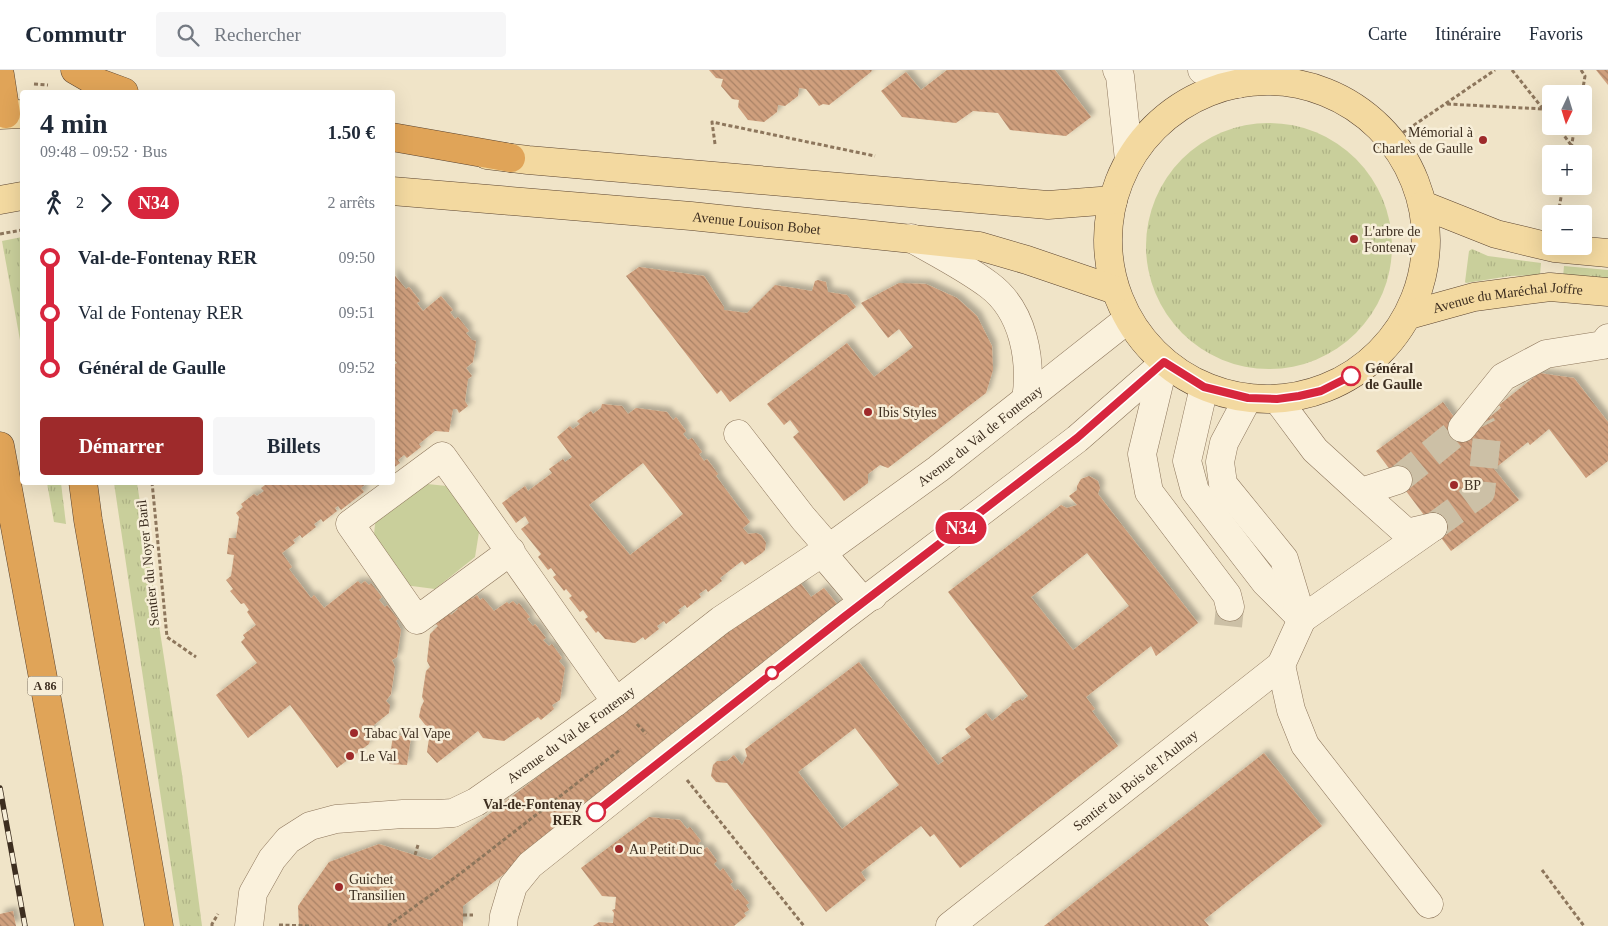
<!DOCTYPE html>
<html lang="fr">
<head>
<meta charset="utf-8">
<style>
  :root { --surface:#fff; --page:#f6f6f7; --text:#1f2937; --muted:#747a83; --line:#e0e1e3; --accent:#9e2a2b }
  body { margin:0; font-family:"Times New Roman",serif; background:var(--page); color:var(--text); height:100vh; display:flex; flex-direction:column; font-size:19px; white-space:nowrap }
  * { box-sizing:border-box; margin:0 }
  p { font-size:16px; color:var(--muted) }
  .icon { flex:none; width:28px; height:28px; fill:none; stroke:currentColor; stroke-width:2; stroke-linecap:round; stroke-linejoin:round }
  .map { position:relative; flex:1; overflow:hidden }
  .side { position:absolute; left:20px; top:20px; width:375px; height:395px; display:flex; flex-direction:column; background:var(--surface); border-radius:5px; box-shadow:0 5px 20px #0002 }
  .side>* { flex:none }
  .badge { padding:0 10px; border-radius:16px; font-size:18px; line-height:32px }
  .needle { width:32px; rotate:184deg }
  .fabs { position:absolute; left:1542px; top:15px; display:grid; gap:10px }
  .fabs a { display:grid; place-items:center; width:50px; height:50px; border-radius:5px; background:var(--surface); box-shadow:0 5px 20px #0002; font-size:25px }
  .map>.badge { position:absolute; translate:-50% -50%; box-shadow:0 0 0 2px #fff }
  .legs { display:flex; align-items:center; gap:8px; height:55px; padding:0 20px; font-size:16px }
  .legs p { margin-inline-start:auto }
  .headline { display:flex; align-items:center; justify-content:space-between; height:85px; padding:0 20px }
  h1 { font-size:28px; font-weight:600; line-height:38px }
  .button { display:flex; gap:10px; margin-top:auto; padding:10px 20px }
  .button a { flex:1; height:58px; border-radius:5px; background:var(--accent); color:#fff; font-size:20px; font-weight:600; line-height:58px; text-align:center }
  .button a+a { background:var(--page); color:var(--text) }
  ul { padding:0 20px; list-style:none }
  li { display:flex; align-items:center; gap:18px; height:55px; font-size:19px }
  li i { display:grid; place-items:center; width:8px; height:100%; margin:0 6px; background:currentColor }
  li i::after { content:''; width:12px; height:12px; margin:-6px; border:4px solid; border-radius:50%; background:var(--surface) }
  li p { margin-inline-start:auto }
  li:first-child i { background:linear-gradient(#0000 50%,currentColor 0) }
  li:last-child i { background:linear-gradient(currentColor 50%,#0000 0) }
  header { display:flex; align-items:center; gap:30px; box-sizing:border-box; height:70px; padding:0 25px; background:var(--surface); border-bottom:1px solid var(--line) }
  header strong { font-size:24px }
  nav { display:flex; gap:28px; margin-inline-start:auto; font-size:18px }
  .search { width:350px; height:45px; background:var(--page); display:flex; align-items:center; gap:12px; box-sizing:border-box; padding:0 18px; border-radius:5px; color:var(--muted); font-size:19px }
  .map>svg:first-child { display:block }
  .grass { fill:url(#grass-tufts) }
  .park { fill:#c9cf9b }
  .building { fill:url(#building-back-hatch); fill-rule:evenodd; filter:url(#shadow) }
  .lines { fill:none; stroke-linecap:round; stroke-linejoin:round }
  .minor-tunnel { stroke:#ccc0a6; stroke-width:28; stroke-dasharray:28 14; stroke-linecap:butt }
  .minor-casing { stroke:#8d765c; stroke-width:29 }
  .major-casing { stroke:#5b4430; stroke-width:29 }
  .highway-casing { stroke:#5b4430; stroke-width:29 }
  .path { stroke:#8d765c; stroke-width:3; stroke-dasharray:4 2.5; stroke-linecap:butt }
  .minor { stroke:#faf1dc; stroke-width:28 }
  .major { stroke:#f3d9a0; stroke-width:28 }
  .highway { stroke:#e0a458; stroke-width:28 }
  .rail-casing { stroke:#3d2e20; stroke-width:5.5 }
  .rail { stroke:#f7eed8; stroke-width:4; stroke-dasharray:11; stroke-linecap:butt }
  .line-1-casing { stroke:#fff; stroke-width:11 }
  .line-1 { stroke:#d7263d; stroke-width:8 }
  .poi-dot { fill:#9e2a2b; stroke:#f7eed8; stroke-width:2 }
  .stop-1-dot { fill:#fff; stroke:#d7263d; stroke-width:2.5 }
  .labels { text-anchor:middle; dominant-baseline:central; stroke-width:5; stroke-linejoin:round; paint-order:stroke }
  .shield { fill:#f7eed8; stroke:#756857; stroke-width:1 }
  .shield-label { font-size:12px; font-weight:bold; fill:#3d2e20 }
  .poi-label { font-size:14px; fill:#3d2e20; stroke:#f7eed8; text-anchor:start }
  .street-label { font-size:14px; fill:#3d2e20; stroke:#f7eed8 }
  .stop-label { font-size:14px; font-weight:bold; fill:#3d2e20; stroke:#f7eed8; text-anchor:start }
</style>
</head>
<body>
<header>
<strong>Commutr</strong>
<div class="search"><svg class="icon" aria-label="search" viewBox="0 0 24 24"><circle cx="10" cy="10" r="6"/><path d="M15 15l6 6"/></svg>Rechercher</div>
<nav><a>Carte</a><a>Itinéraire</a><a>Favoris</a></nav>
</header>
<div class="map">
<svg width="1608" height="856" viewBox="0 0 1608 856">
  <defs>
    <pattern id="grass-tufts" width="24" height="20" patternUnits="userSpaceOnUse" patternTransform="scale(1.25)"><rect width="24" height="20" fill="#c9cf9b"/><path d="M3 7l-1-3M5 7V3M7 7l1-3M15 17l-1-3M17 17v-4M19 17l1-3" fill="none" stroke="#aeb285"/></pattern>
    <pattern id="building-back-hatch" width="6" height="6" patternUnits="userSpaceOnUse" patternTransform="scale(1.25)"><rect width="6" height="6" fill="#cf9f7d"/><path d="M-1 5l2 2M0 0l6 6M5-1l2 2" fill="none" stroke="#a98266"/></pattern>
    <filter id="shadow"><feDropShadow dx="4.5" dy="-4.5" stdDeviation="2.5" flood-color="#0004"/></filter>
  </defs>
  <rect width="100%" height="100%" fill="#f0e4c8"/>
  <g class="grass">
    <circle cx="1269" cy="176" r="123"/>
    <polygon points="22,167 22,281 2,171"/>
    <polygon points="1472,179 1488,186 1541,193 1540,205 1510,206 1466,213 1465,212 1469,181"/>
    <polygon points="1564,196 1608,200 1608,211 1563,207"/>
    <polygon points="47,413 61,413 66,454 54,452"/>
    <polygon points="114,413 137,413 182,704 202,856 180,856"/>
  </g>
  <polygon class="park" points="417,413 447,416 480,456 475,487 435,519 404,515 373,475 376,444"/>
  <g class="building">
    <polygon points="709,0 872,0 871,2 829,35 823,34 819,36 806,19 799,18 798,26 785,36 778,35 777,42 764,52 748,50 738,37 739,30 732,29 721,16 723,9 716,8"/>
    <polygon points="947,0 1055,0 1091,47 1066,66 1010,60 998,43 973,41 956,53 902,47 881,21 906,2 921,20"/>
    <polygon points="1596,0 1608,0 1608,15"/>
    <polygon points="639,197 704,206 724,237 724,240 747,243 775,215 812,221 815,211 818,210 826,212 828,222 847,225 856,237 730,332 721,320 717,324 626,206"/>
    <polygon points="392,202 406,219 409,217 420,231 417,233 423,241 441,226 453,240 450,242 455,249 458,247 469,261 466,263 472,270 476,271 473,292 466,298 472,306 468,309 465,331 468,336 459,343 457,339 453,339 449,362 435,361 419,374 421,377 407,388 404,385 398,390 400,393 392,399 392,296 397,293 392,287"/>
    <polygon points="899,213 926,214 957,228 977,246 992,276 993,300 986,323 888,398 880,395 868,404 868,413 844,431 793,367 799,362 790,350 784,355 767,334 847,273 874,307 913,277 899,259 888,268 861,233"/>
    <polygon points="1539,303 1574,308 1608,352 1608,391 1586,408 1549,359 1530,375 1528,372 1494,399 1519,430 1451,481 1376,381 1443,332 1467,365 1501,338 1499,335"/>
    <path d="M602,334L622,336L628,344L636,338L667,342L673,350L676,347L686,361L683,364L688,370L692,368L702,382L699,384L704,391L707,389L718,404L716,406L750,452L743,458L748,464L756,463L761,465L766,473L765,480L762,483L745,495L742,491L720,508L722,511L708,522L706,519L699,524L701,527L687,538L685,535L678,540L680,543L666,554L664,551L657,556L659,559L645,570L643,567L635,573L605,569L598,561L596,563L585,549L588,547L583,540L580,542L569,528L572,526L566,519L564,521L553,507L556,505L551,498L548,500L538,487L541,484L521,459L529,453L525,446L516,453L502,433L525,416L528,421L552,403L549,399L563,389L565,392L572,387L557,367L570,356L573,359L580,354L577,351L591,341L593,344L601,338ZM643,393L683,444L630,485L589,435Z"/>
    <path d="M1089,406L1098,411L1100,418L1098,424L1198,553L1156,586L1151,576L1086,627L1095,639L1092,641L1118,676L960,798L934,764L930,767L921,756L861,802L866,810L826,842L727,713L716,712L711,706L713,695L717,691H727L734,685L742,695L747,686L745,679L859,592L938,695L944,691L941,688L971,667L965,659L986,643L992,651L1012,635L1011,634L1021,629L1022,631L1028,626L948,522L1061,435L1067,438L1077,435L1069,426L1077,420V416L1081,409ZM1087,483L1129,536L1073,580L1031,527ZM855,658L899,715L842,759L798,702Z"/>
    <polygon points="269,412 368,412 361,418 364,422 341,440 338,436 335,438 337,441 323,452 321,449 314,454 316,457 302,468 300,465 293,470 295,473 282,483 292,497 289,499 311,528 314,525 324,538 358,511 361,514 365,511 369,515 371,513 382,527 379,530 385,537 387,535 398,549 396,551 401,560 397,587 392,590 395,597 391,624 386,631 390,635 389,643 374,655 369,674 337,698 290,635 248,668 216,625 257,593 241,572 245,568 243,565 256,555 247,542 249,540 244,533 241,534 230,521 233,519 226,510 231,506 234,485 227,484 229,468 236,468 239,447 236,443 243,437 241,434 254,424 257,426 264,421 261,418"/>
    <polygon points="796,507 811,527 824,518 842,540 463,836 463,856 299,856 298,836 329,792 379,774 430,790"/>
    <polygon points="477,525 480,530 483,528 494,541 507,532 509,534 513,531 517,535 519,533 530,547 527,549 533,556 535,554 546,568 543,570 549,576 552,574 562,588 559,591 565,598 560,630 552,635 554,639 541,650 538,647 504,671 483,668 478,661 437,693 427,682 430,661 419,647 421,637 424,631 422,627 426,601 430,597 427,591 430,564 438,556 435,553 449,542 451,545 458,539 456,537 470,526 472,529"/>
    <polygon points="393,665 411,667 407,695 389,694"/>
    <polygon points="1264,683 1322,756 1204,850 1209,856 1044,856"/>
    <polygon points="649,747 680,750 687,759 690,757 701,771 698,773 703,780 707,777 717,791 714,794 720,801 723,798 733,812 730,814 735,821 738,819 749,833 746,835 749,840 744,843 746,846 734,856 593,856 599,852 613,853 614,843 612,840 615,839 616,827 602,826 581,798"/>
    <polygon points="13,841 16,856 0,856 0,844"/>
  </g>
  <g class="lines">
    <g class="minor-tunnel">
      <polyline points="1398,410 1462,358"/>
      <polyline points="1433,457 1481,422 1487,366 1481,354"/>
      <polyline points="1228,556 1230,537"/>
    </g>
    <defs>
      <g id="minor">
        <polyline points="1117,0 1120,6 1129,90"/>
        <polyline points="1202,0 1238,14"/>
        <path d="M911,168C937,183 965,197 989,215C1024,241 1032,291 1026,330"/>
        <polyline points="1164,293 1142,384 1149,422 1227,525 1230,537"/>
        <polyline points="1204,317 1187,391 1195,421 1265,512 1299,546"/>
        <polyline points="1277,329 1315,380 1361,422 1398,410"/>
        <polyline points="1462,358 1503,307 1546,284 1603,275 1608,268"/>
        <polyline points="738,364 803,448 829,478"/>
        <polyline points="1361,422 1407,463 1433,457"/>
        <path d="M829,478L826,483L828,490L856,523C862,529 866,528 873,526"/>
        <path d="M511,481L417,550L350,454L442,386C501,468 558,550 616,632"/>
        <polyline points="1302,549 1433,457"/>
        <polyline points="1281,595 1291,640 1305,675 1429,834"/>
        <path id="s1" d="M249,856L253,823L272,789L288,770L310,756L336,749L403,744H437L453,743L476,732L526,697L616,632L721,550L829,478L938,399L1128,249"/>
        <polyline points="503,856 504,846 513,816 530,795 668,685 843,547 1077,369 1164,293"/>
        <path id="s2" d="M950,856L1281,595L1302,549L1284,489L1223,414L1220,392L1224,373L1248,328"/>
      </g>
      <g id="major">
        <circle cx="1267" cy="170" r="159"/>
        <polyline points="0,45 22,44"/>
        <polyline points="487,85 528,90 1048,135 1113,130"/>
        <path id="s3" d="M392,121L691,146L979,176L1027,190L1115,220"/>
        <polyline points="0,130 22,126"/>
        <polyline points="1423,135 1496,164 1554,178 1608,183"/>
        <path id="s4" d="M1409,245L1474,227L1550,217L1608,222"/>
      </g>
      <g id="highway">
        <polyline points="75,0 94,11 124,22"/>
        <polyline points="0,5 6,44"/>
        <polyline points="392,67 511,88"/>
        <polyline points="0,376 89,856"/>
        <polyline points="83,412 88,450 159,856"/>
      </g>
    </defs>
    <use href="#minor" class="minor-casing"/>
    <use href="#major" class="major-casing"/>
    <use href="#highway" class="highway-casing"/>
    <g class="path">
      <polyline points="1512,0 1551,49"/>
      <polyline points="1581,0 1585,6 1582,24"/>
      <polyline points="34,14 48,15"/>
      <polyline points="1447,34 1544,39"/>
      <polyline points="1557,56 1571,75"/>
      <polyline points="1392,70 1495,0"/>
      <polyline points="715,74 712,52 875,86"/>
      <polyline points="1570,84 1575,56"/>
      <polyline points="1558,144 1563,116"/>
      <polyline points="0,164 22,160"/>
      <polyline points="152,412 167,567 196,587"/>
      <polyline points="637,654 646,664"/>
      <polyline points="687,710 804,856"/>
      <polyline points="415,785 418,775"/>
      <polyline points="1542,800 1584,856"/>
      <polyline points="463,845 473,845"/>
      <polyline points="279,855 312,856"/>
      <polyline points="212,856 212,854 218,844"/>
      <polyline points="388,856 461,803 621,679"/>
    </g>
    <use href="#minor" class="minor"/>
    <use href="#major" class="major"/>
    <use href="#highway" class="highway"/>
    <defs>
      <polyline id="rail" points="0,718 25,856"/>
    </defs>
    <use href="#rail" class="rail-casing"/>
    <use href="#rail" class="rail"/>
  </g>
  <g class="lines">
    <defs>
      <polyline id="line-1" points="596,742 844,547 1077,368 1164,292 1204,317 1248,328 1277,329 1299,326 1321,321 1351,306"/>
    </defs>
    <use href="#line-1" class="line-1-casing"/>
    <use href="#line-1" class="line-1"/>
  </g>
  <g class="poi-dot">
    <circle cx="1483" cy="70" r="5"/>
    <circle cx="1354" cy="169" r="5"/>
    <circle cx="868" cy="342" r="5"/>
    <circle cx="1454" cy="415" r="5"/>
    <circle cx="354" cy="663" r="5"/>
    <circle cx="350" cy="686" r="5"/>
    <circle cx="619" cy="779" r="5"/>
    <circle cx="339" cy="817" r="5"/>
  </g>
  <g class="stop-1-dot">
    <circle cx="1351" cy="306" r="9"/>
    <circle cx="772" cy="603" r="6"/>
    <circle cx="596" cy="742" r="9"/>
  </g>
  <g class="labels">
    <rect class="shield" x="27.5" y="606.5" width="35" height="19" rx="4"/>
    <g class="shield-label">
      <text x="45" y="616">A 86</text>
    </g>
    <g class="poi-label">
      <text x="1473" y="62" text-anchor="end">Mémorial à<tspan x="1473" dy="16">Charles de Gaulle</tspan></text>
      <text x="1364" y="161">L'arbre de<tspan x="1364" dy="16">Fontenay</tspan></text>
      <text x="878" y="342">Ibis Styles</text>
      <text x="1464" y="415">BP</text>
      <text x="364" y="663">Tabac Val Vape</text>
      <text x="360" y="686">Le Val</text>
      <text x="629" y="779">Au Petit Duc</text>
      <text x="349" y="809">Guichet<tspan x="349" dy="16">Transilien</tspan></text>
    </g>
    <g class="street-label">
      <text stroke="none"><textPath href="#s3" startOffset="366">Avenue Louison Bobet</textPath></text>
      <text stroke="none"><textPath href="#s4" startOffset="101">Avenue du Maréchal Joffre</textPath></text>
      <text stroke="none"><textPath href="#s1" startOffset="916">Avenue du Val de Fontenay</textPath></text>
      <text transform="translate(148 493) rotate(-96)">Sentier du Noyer Baril</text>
      <text stroke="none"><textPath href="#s1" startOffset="409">Avenue du Val de Fontenay</textPath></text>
      <text stroke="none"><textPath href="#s2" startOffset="236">Sentier du Bois de l'Aulnay</textPath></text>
    </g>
    <g class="stop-label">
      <text x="1365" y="298">Général<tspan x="1365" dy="16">de Gaulle</tspan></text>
      <text x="582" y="734" text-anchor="end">Val-de-Fontenay<tspan x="582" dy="16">RER</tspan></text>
    </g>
  </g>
</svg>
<div class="fabs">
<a><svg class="needle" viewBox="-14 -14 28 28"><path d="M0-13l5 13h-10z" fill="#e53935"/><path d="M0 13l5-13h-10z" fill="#747a83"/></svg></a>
<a>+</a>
<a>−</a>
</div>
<b class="badge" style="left:961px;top:458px;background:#d7263d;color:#fff">N34</b>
<section class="side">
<div class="headline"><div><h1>4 min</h1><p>09:48 – 09:52 · Bus</p></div><b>1.50 €</b></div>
<div class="legs"><svg class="icon" aria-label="walk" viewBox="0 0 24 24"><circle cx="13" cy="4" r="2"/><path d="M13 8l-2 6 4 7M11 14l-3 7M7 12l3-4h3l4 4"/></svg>2<svg class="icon" aria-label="forward" viewBox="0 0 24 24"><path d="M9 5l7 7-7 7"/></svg><b class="badge" style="background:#d7263d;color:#fff">N34</b><p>2 arrêts</p></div>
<ul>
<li><i style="color:#d7263d"></i><b>Val-de-Fontenay RER</b><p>09:50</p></li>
<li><i style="color:#d7263d"></i><span>Val de Fontenay RER</span><p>09:51</p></li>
<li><i style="color:#d7263d"></i><b>Général de Gaulle</b><p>09:52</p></li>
</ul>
<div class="button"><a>Démarrer</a><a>Billets</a></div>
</section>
</div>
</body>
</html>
